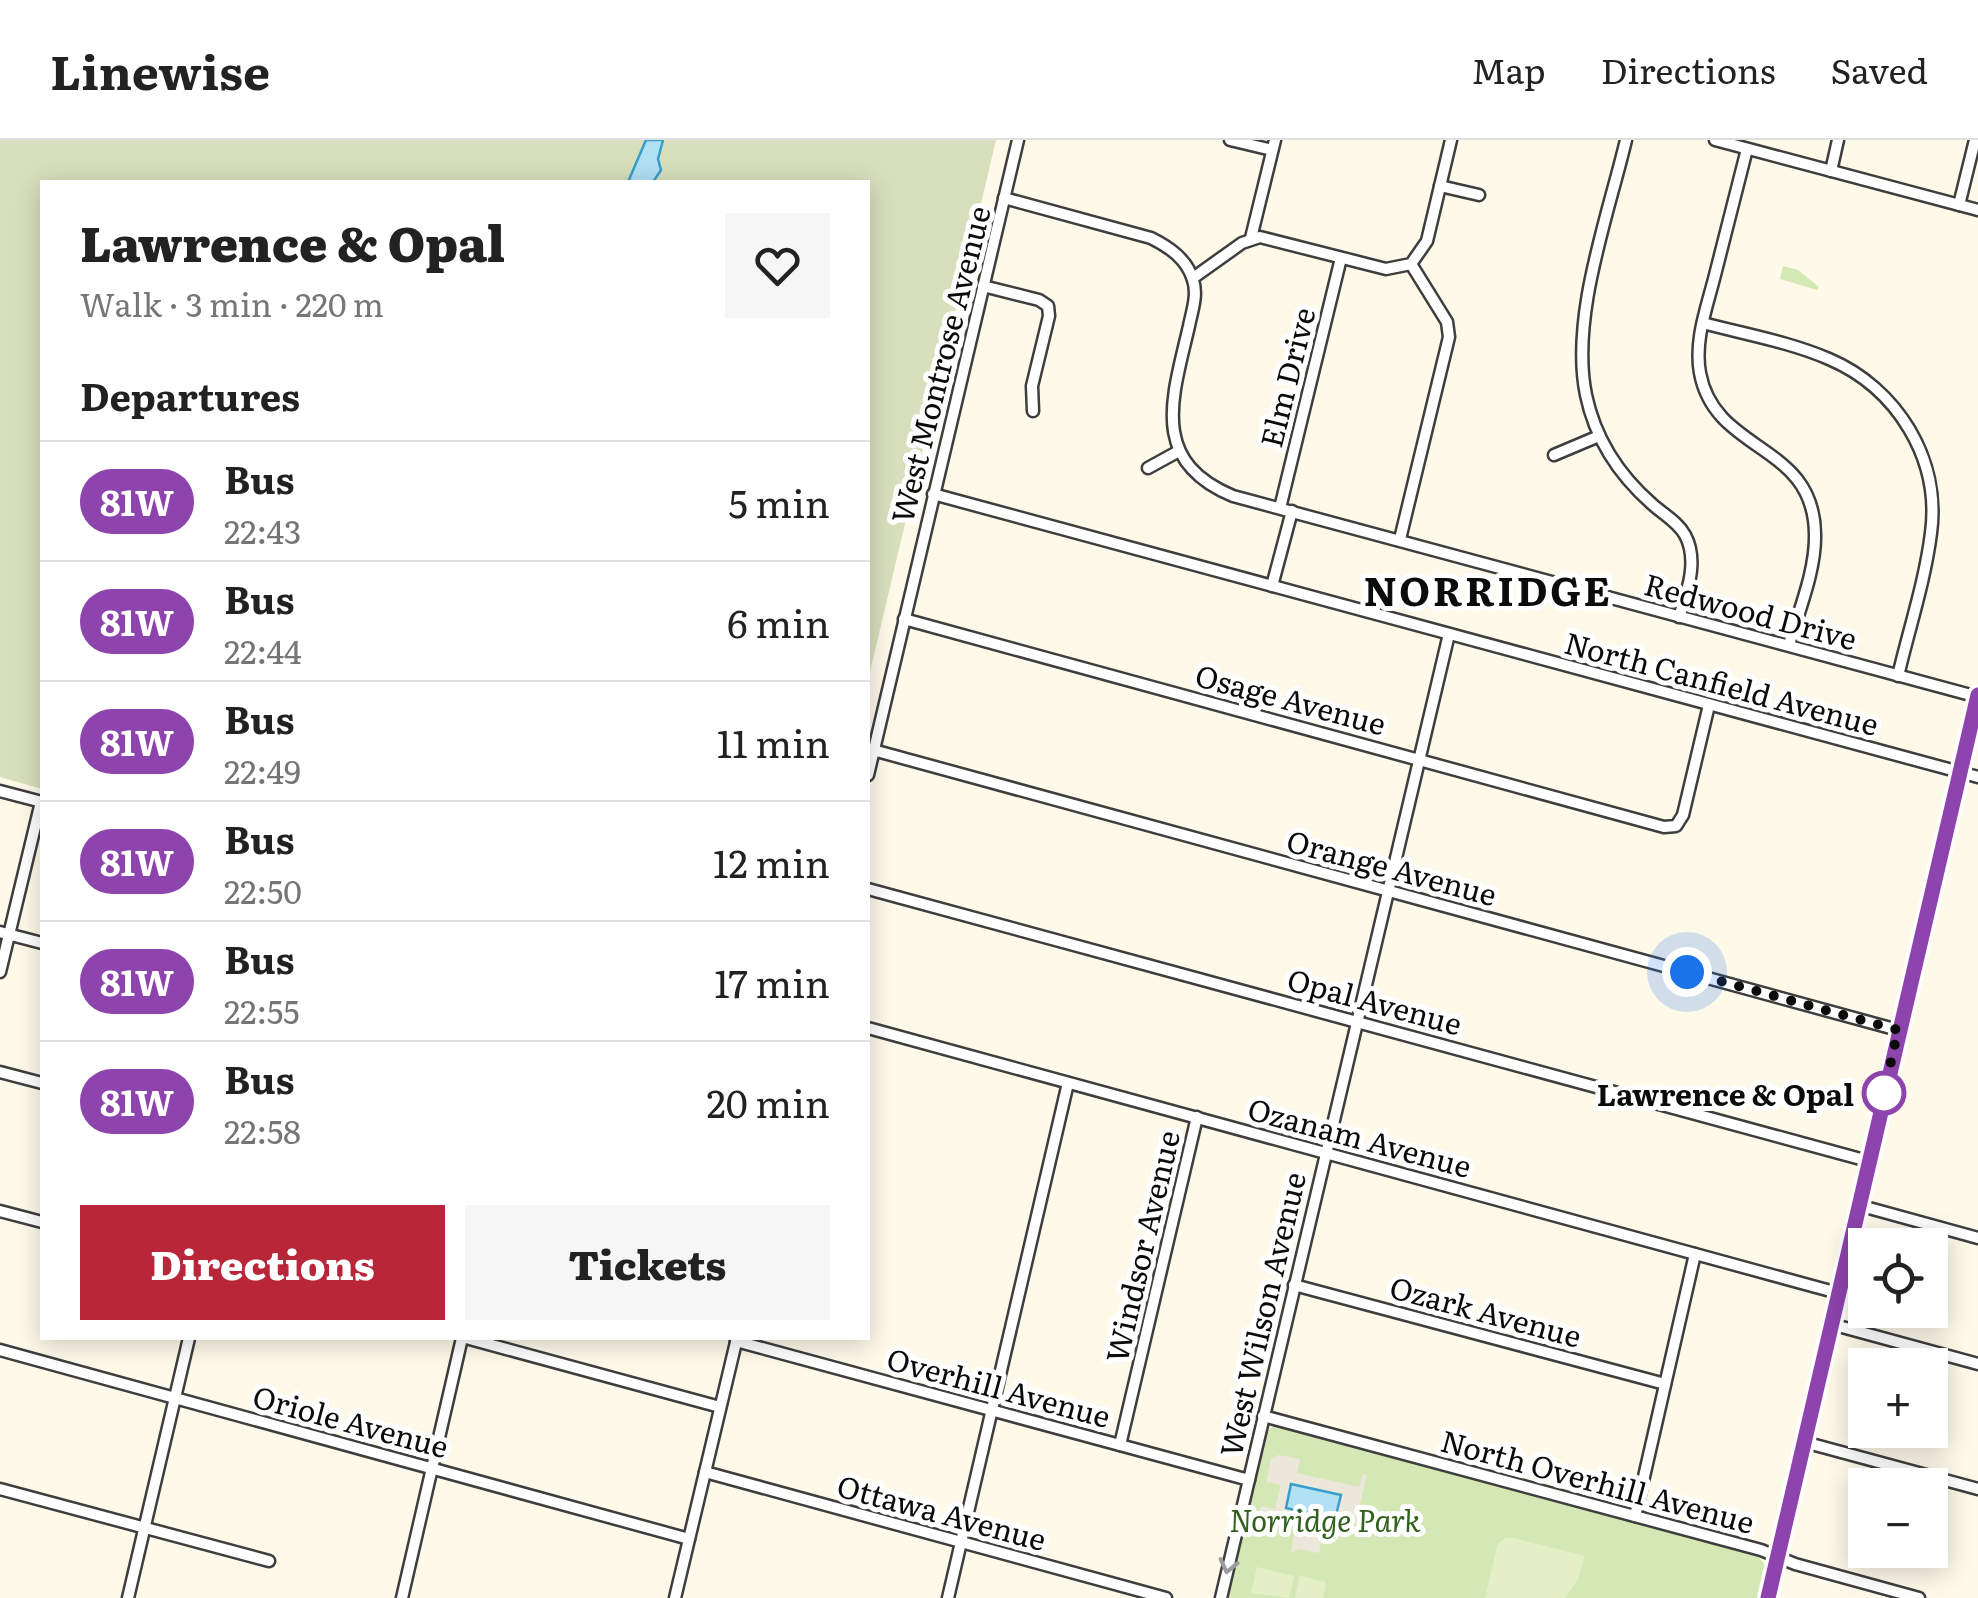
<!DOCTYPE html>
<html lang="en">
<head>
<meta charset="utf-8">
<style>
  :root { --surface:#fff; --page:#f6f6f6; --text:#222; --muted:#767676; --line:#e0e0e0; --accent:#b9263a }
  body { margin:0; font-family:Literata,serif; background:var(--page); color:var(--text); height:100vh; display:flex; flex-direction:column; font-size:38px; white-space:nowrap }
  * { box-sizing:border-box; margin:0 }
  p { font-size:32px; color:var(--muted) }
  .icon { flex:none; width:55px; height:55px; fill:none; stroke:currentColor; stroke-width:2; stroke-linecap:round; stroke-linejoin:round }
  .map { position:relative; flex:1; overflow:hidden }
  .details { position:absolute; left:40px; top:40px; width:830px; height:1160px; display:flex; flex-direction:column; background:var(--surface); border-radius:0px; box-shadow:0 5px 25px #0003 }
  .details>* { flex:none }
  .badge { padding:0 20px; border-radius:32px; font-size:35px; line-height:65px }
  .tools { position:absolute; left:1848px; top:1088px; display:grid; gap:20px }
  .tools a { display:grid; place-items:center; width:100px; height:100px; border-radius:0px; background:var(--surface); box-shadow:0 5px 25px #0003; font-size:50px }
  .you { position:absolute; width:50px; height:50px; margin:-25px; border:8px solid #fff; border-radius:50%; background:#1a73e8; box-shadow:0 0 0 15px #1a73e833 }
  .map>.badge { position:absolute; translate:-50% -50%; box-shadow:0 0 0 5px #fff }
  h2 { padding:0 40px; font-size:38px; line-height:90px }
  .round { display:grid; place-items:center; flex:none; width:105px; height:105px; border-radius:0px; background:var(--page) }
  .summary { display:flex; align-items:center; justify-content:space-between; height:170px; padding:0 40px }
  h1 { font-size:48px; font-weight:800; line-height:75px }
  .cta { display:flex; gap:20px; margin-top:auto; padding:20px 40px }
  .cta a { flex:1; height:115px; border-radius:0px; background:var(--accent); color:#fff; font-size:40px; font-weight:800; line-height:115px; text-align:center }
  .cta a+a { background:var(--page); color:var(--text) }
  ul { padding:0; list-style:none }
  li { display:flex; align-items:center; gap:30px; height:120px; padding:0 40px; border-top:2px solid var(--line) }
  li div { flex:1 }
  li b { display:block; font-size:38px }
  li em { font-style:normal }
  li .badge { min-width:110px; font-weight:700; text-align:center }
  header { display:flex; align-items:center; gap:60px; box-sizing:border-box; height:140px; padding:0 50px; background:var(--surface); border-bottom:2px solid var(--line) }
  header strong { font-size:48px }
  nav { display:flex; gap:55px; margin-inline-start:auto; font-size:35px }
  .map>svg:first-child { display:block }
  .green { fill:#d4e8b5 }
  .cemetery { fill:#d7dfbd }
  .pitch { fill:#e5efc7 }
  .plaza { fill:#ede7db }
  .water { fill:#b0e1f5; stroke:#389ecb; stroke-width:2.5 }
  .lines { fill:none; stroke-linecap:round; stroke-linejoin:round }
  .minor-casing { stroke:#3e3e3e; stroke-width:15 }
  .major-casing { stroke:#1c1c1c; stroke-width:18 }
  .minor { stroke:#fff; stroke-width:10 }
  .major { stroke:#f7c562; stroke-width:12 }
  .oneway { stroke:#9d9d9d }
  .line-casing { stroke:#fff; stroke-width:22 }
  .line { stroke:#8e44ad; stroke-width:15 }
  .walk { stroke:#0b0b0b; stroke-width:10; stroke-dasharray:0 18 }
  .stop-dot { fill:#fff; stroke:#8e44ad; stroke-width:5 }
  .labels { text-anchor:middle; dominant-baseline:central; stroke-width:10; stroke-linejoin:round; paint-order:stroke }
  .street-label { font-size:30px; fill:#0b0b0b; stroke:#fff }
  .stop-label { font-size:30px; font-weight:bold; fill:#0b0b0b; stroke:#fff; text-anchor:end }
  .park-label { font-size:30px; font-style:italic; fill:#32611d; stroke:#fff }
  .district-label { font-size:40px; font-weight:bold; letter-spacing:2.5px; fill:#0b0b0b; stroke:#fff }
</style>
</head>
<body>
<header>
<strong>Linewise</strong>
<nav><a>Map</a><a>Directions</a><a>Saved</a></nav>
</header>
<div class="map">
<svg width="1978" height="1458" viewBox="0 0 1978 1458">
  <rect width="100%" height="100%" fill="#fff9ea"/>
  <g class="green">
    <polygon points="1783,126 1798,130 1819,147 1817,150 1780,139"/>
    <polygon points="1276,1285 1757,1415 1765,1425 1757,1458 1228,1458 1267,1290"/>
  </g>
  <polygon class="cemetery" points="0,0 996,0 868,540 868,42 42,42 42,649 0,637"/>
  <g class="pitch">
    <polygon points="1513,1398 1585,1416 1578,1439 1565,1458 1485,1458 1498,1403 1506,1398"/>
    <polygon points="1257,1427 1294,1436 1289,1458 1251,1453"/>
    <polygon points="1300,1436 1326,1442 1323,1458 1295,1458"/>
  </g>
  <polygon class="plaza" points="1279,1315 1300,1319 1297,1333 1359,1347 1363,1334 1367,1335 1353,1393 1323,1387 1319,1413 1299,1409 1291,1413 1296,1380 1259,1372 1261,1366 1275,1369 1281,1345 1266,1342 1271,1318"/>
  <g class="water">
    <polygon points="646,0 663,0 658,19 661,30 653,42 628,42"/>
    <polygon points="1291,1344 1341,1355 1335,1379 1286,1368"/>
  </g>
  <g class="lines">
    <defs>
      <g id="minor">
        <polyline points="1230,0 1272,10"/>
        <path d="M1626,0C1608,76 1570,178 1586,255C1595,298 1619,335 1652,364C1663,374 1678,382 1685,395C1699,421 1687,452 1679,477"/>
        <polyline points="1715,0 1978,70"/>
        <path d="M1747,9C1736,51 1726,93 1715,135C1707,167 1694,200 1700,233C1715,314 1814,302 1815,394C1816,430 1799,470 1789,505"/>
        <polyline points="1831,31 1838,0"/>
        <polyline points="1440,46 1479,55"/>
        <path d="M1004,58L1151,98C1169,107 1187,119 1193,140C1198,155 1192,171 1189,186C1173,256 1148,321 1233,356L1978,557"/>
        <polyline points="1959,65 1975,0"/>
        <polyline points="1251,98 1275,0"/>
        <polyline points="1193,138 1242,103 1260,97 1386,129 1411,124 1427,101 1451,0"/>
        <polyline points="983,146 1039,160 1048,166 1049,176 1032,246 1033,271"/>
        <path d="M1703,183C1744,194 1790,202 1829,219C1897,248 1941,319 1931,393C1925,441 1909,489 1898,536"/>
        <polyline points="1554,315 1599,296"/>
        <polyline points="1148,328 1179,311"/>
        <polyline points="933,354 1978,637"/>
        <polyline points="1280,368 1341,118"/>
        <polyline points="1400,399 1449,197 1447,182 1411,124"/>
        <polyline points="1272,446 1292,371"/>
        <polyline points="904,479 1664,687 1676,686 1683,675 1709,565"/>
        <polyline points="873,610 1898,890"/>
        <polyline points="868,635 1018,0"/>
        <polyline points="0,651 42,662"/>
        <polyline points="868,749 1868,1021"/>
        <polyline points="0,792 42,803"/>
        <polyline points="0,832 41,662"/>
        <polyline points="868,888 1838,1153"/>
        <polyline points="0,932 42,943"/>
        <polyline points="1858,1065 1978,1098"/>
        <polyline points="0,1071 42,1082"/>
        <polyline points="1294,1145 1665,1244"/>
        <polyline points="1831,1184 1978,1224"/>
        <polyline points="466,1198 720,1267"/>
        <polyline points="736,1201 1249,1340"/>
        <polyline points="0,1210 689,1399"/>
        <polyline points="1263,1276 1761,1410 1795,1424 1919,1458"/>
        <polyline points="1804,1302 1978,1349"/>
        <polyline points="1120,1305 1197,977"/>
        <polyline points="705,1332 1166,1458"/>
        <polyline points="0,1349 269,1421"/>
        <polyline points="1635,1376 1695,1114"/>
        <polyline points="128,1458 189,1198"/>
        <polyline points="402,1458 462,1198"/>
        <polyline points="675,1458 737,1198"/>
        <polyline points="948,1458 1068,943"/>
        <polyline points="1221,1458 1449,494"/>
      </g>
      <polyline id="major" points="1768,1458 1978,555"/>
    </defs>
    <use href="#minor" class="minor-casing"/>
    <use href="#major" class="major-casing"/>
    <use href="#minor" class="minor"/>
    <use href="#major" class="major"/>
  </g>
  <defs><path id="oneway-chevron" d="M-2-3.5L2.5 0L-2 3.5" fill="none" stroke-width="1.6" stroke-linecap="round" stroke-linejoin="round" transform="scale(2.5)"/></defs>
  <use class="oneway" href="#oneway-chevron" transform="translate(1228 1426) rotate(103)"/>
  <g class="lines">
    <defs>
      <polyline id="line" points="1768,1458 1978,555"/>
    </defs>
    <use href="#line" class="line-casing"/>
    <use href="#line" class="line"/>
    <polyline class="walk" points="1687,832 1898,890 1884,953"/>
  </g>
  <circle class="stop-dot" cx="1884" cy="953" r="20"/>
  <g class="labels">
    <g class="street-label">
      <text transform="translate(939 224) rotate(-76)">West Montrose Avenue</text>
      <text transform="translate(1286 237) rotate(-76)">Elm Drive</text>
      <text transform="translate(1751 470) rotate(15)">Redwood Drive</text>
      <text transform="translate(1722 542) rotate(15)">North Canfield Avenue</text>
      <text transform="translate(1291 558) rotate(15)">Osage Avenue</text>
      <text transform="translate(1392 726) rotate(15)">Orange Avenue</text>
      <text transform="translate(1375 860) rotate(15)">Opal Avenue</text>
      <text transform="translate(1360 996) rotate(15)">Ozanam Avenue</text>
      <text transform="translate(1141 1106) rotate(-77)">Windsor Avenue</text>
      <text transform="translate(1486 1170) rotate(15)">Ozark Avenue</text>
      <text transform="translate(1261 1174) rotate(-77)">West Wilson Avenue</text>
      <text transform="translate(999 1246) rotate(15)">Overhill Avenue</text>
      <text transform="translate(351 1280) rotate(15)">Oriole Avenue</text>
      <text transform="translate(1598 1340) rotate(15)">North Overhill Avenue</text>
      <text transform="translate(942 1371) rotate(15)">Ottawa Avenue</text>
    </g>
    <g class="stop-label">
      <text x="1854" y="953">Lawrence &amp; Opal</text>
    </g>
    <g class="park-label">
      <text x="1325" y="1379">Norridge Park</text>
    </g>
    <g class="district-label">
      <text x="1488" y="448">NORRIDGE</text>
    </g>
  </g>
</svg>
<div class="tools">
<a><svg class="icon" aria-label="locate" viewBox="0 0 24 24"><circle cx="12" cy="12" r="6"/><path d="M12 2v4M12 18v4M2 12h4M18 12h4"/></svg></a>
<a>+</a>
<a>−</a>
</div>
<div class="you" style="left:1687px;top:832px"></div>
<section class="details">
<div class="summary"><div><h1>Lawrence &amp; Opal</h1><p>Walk · 3 min · 220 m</p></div><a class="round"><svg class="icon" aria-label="heart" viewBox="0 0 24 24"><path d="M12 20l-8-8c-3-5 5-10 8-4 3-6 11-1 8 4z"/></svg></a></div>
<h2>Departures</h2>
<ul>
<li><span class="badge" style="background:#8e44ad;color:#fff">81W</span><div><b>Bus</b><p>22:43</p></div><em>5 min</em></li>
<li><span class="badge" style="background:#8e44ad;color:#fff">81W</span><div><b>Bus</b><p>22:44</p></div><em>6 min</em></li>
<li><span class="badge" style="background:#8e44ad;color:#fff">81W</span><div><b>Bus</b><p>22:49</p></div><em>11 min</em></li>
<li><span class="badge" style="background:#8e44ad;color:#fff">81W</span><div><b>Bus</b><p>22:50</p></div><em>12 min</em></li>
<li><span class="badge" style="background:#8e44ad;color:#fff">81W</span><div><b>Bus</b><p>22:55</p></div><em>17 min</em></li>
<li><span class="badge" style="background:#8e44ad;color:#fff">81W</span><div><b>Bus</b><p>22:58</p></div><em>20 min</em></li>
</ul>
<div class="cta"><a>Directions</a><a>Tickets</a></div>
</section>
</div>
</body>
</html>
